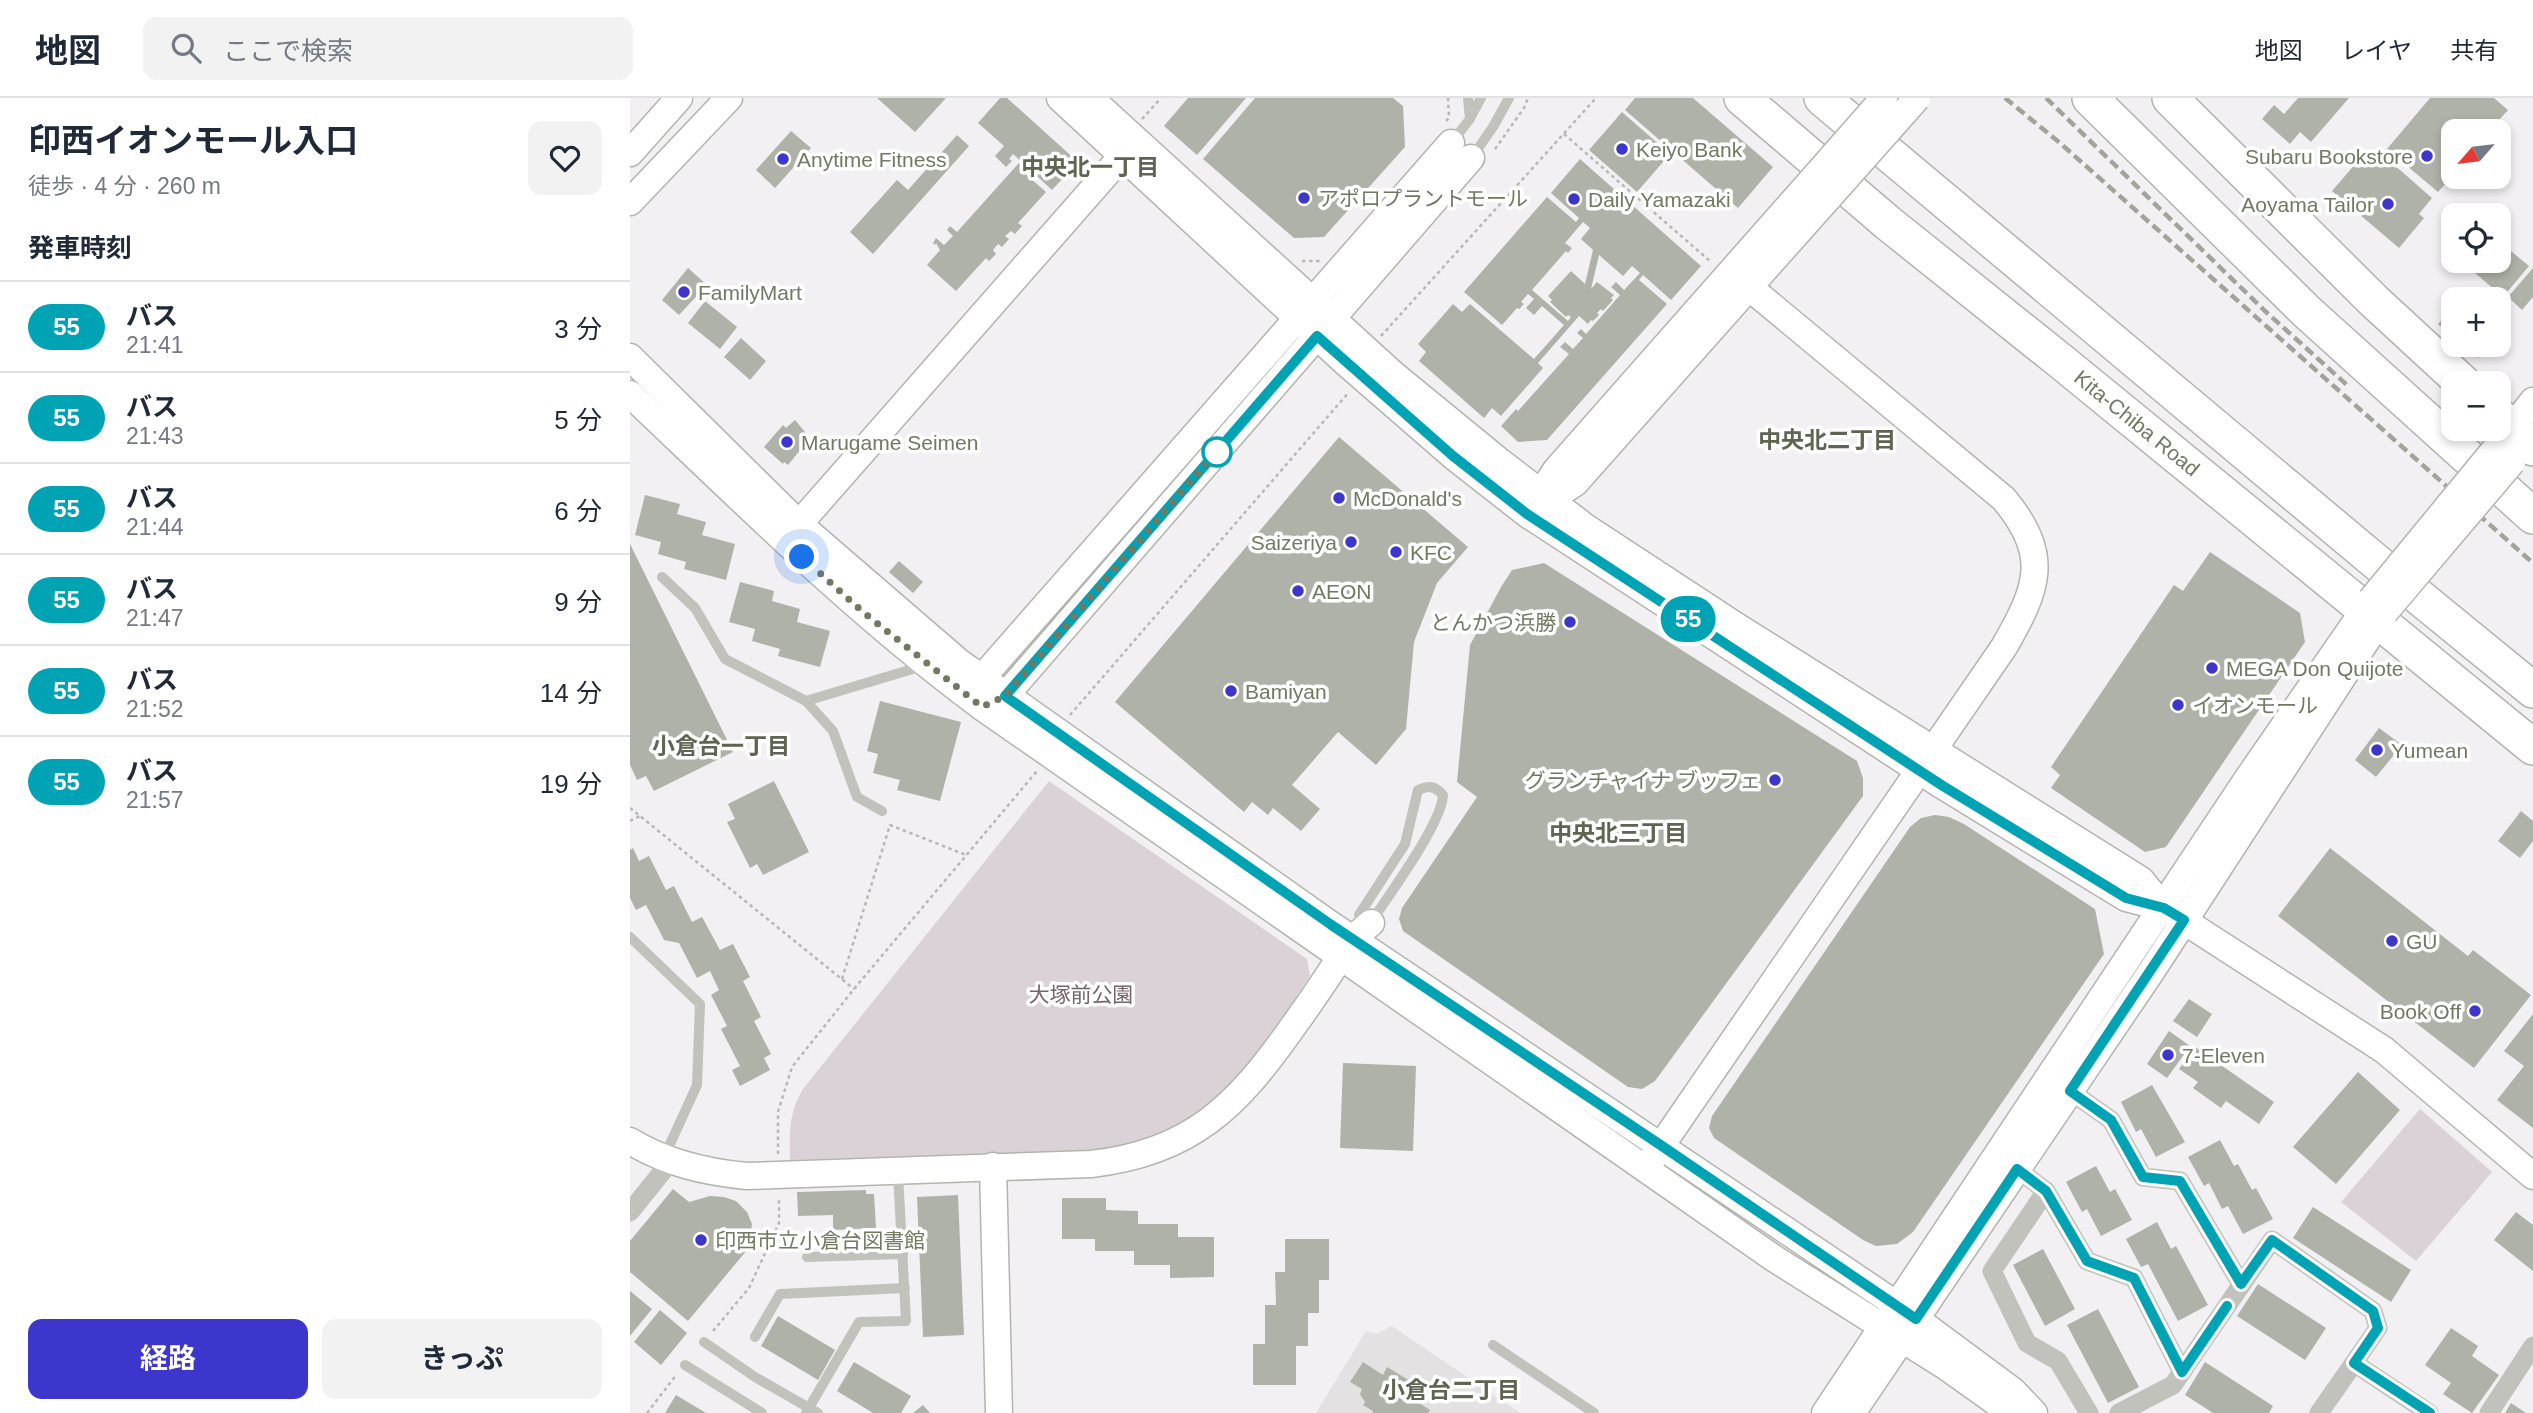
<!DOCTYPE html>
<html lang="ja">
<head>
<meta charset="utf-8">
<style>
  :root { --surface:#fff; --page:#f2f2f3; --text:#1f2937; --muted:#747a83; --line:#e0e1e3; --accent:#3d36cd }
  body { margin:0; font-family:Helvetica,"Noto Sans JP",sans-serif; background:var(--page); color:var(--text); height:100vh; display:flex; flex-direction:column; font-size:26px; white-space:nowrap }
  * { box-sizing:border-box; margin:0 }
  p { font-size:23px; color:var(--muted) }
  .icon { flex:none; width:38px; height:38px; fill:none; stroke:currentColor; stroke-width:2; stroke-linecap:round; stroke-linejoin:round }
  .map { position:relative; flex:1; overflow:hidden }
  .drawer { display:flex; flex-direction:column; background:var(--surface); width:630px }
  .drawer>* { flex:none }
  .badge { padding:0 14px; border-radius:23px; font-size:24px; line-height:46px }
  .needle { width:46px; rotate:242deg }
  .controls { position:absolute; left:1811px; top:21px; display:grid; gap:14px }
  .controls a { display:grid; place-items:center; width:70px; height:70px; border-radius:14px; background:var(--surface); box-shadow:0 4px 10px #0003; font-size:35px }
  .you { position:absolute; width:35px; height:35px; margin:-18px; border:5px solid #fff; border-radius:50%; background:#1a73e8; box-shadow:0 0 0 10px #1a73e833 }
  .map>.badge { position:absolute; translate:-50% -50%; box-shadow:0 0 0 4px #fff }
  h2 { padding:0 28px; font-size:26px; line-height:63px }
  .round { display:grid; place-items:center; flex:none; width:74px; height:74px; border-radius:14px; background:var(--page) }
  .overview { display:flex; align-items:center; justify-content:space-between; height:119px; padding:0 28px }
  h1 { font-size:33px; font-weight:700; line-height:52px }
  .action { display:flex; gap:14px; margin-top:auto; padding:14px 28px }
  .action a { flex:1; height:80px; border-radius:14px; background:var(--accent); color:#fff; font-size:28px; font-weight:700; line-height:80px; text-align:center }
  .action a+a { background:var(--page); color:var(--text) }
  ul { padding:0; list-style:none }
  li { display:flex; align-items:center; gap:21px; height:91px; padding:0 28px; border-top:2px solid var(--line) }
  li div { flex:1 }
  li b { display:block; font-size:26px }
  li em { font-style:normal }
  li .badge { min-width:77px; font-weight:700; text-align:center }
  header { display:flex; align-items:center; gap:42px; box-sizing:border-box; height:98px; padding:0 35px; background:var(--surface); border-bottom:2px solid var(--line) }
  header strong { font-size:33px }
  nav { display:flex; gap:38px; margin-inline-start:auto; font-size:24px }
  .search { width:490px; height:63px; background:var(--page); display:flex; align-items:center; gap:18px; box-sizing:border-box; padding:0 24px; border-radius:14px; color:var(--muted); font-size:26px }
  main { display:flex; flex:1; min-height:0 }
  .map>svg:first-child { display:block }
  .built { fill:#e3e1e1 }
  .green { fill:#dad2d7 }
  .building { fill:#afb2a8; fill-rule:evenodd }
  .lines { fill:none; stroke-linecap:round; stroke-linejoin:round }
  .secondary-casing { stroke:#b2b5ab; stroke-width:29 }
  .highway-casing { stroke:#b1b3ad; stroke-width:38 }
  .path { stroke:#b7b8b3; stroke-width:2.5; stroke-dasharray:3.5 3.5; stroke-linecap:butt }
  .lane { stroke:#c0c2bb; stroke-width:10 }
  .street { stroke:#c0c2bb; stroke-width:19 }
  .secondary { stroke:#fff; stroke-width:26 }
  .highway { stroke:#fff; stroke-width:35 }
  .rail { stroke:#a1a499; stroke-width:4.5; stroke-dasharray:10 5; stroke-linecap:butt }
  .secondary-bridge-casing { stroke:#b2b5ab; stroke-width:29; stroke-linecap:butt }
  .secondary-bridge { stroke:#fff; stroke-width:26 }
  .line-casing { stroke:#fff; stroke-width:16 }
  .line { stroke:#00a3b4; stroke-width:10 }
  .walk { stroke:#727962; stroke-width:7; stroke-dasharray:0 12.6 }
  .poi-dot { fill:#3d36cd; stroke:#fff; stroke-width:2.5 }
  .stop-dot { fill:#fff; stroke:#00a3b4; stroke-width:3.5 }
  .labels { text-anchor:middle; dominant-baseline:central; stroke-width:7; stroke-linejoin:round; paint-order:stroke }
  .poi-label { font-size:21px; fill:#727962; stroke:#fff; text-anchor:start }
  .street-label { font-size:21px; fill:#727962; stroke:#fff }
  .park-label { font-size:21px; fill:#76646b; stroke:#fff }
  .neighbourhood-label { font-size:23px; font-weight:bold; fill:#5f6453; stroke:#fff }
</style>
</head>
<body>
<header>
<strong>地図</strong>
<div class="search"><svg class="icon" aria-label="search" viewBox="0 0 24 24"><circle cx="10" cy="10" r="6"/><path d="M15 15l6 6"/></svg>ここで検索</div>
<nav><a>地図</a><a>レイヤ</a><a>共有</a></nav>
</header>
<main>
<section class="drawer">
<div class="overview"><div><h1>印西イオンモール入口</h1><p>徒歩 · 4 分 · 260 m</p></div><a class="round"><svg class="icon" aria-label="heart" viewBox="0 0 24 24"><path d="M12 20l-8-8c-3-5 5-10 8-4 3-6 11-1 8 4z"/></svg></a></div>
<h2>発車時刻</h2>
<ul>
<li><span class="badge" style="background:#00a3b4;color:#fff">55</span><div><b>バス</b><p>21:41</p></div><em>3 分</em></li>
<li><span class="badge" style="background:#00a3b4;color:#fff">55</span><div><b>バス</b><p>21:43</p></div><em>5 分</em></li>
<li><span class="badge" style="background:#00a3b4;color:#fff">55</span><div><b>バス</b><p>21:44</p></div><em>6 分</em></li>
<li><span class="badge" style="background:#00a3b4;color:#fff">55</span><div><b>バス</b><p>21:47</p></div><em>9 分</em></li>
<li><span class="badge" style="background:#00a3b4;color:#fff">55</span><div><b>バス</b><p>21:52</p></div><em>14 分</em></li>
<li><span class="badge" style="background:#00a3b4;color:#fff">55</span><div><b>バス</b><p>21:57</p></div><em>19 分</em></li>
</ul>
<div class="action"><a>経路</a><a>きっぷ</a></div>
</section>
<div class="map">
<svg width="1903" height="1315" viewBox="0 0 1903 1315">
  <rect width="100%" height="100%" fill="#f3f0f3"/>
  <polygon class="built" points="762,1228 890,1315 686,1315 736,1233 747,1236"/>
  <g class="green">
    <path d="M419,683L677,861L680,878C616,973 582,1039 457,1053L160,1062C159,1035 159,1014 173,991Z"/>
    <polygon points="1790,1011 1862,1074 1786,1163 1711,1104"/>
  </g>
  <g class="building">
    <polygon points="247,0 316,0 285,34"/>
    <polygon points="370,0 377,0 448,64 422,92 383,56 379,61 382,63 376,69 365,58 374,48 348,25"/>
    <polygon points="558,0 616,0 567,57 534,28"/>
    <polygon points="625,0 763,0 773,8 775,49 694,139 664,140 573,61"/>
    <polygon points="1005,0 1063,0 1143,69 1108,110 995,12"/>
    <polygon points="1668,0 1719,0 1681,44 1670,34 1660,46 1632,21 1644,7 1654,16"/>
    <polygon points="1800,0 1864,0 1878,12 1862,30 1866,33 1824,33 1824,76 1808,94 1757,51"/>
    <polygon points="992,14 1040,56 1007,94 959,52"/>
    <polygon points="161,33 181,50 145,90 126,72"/>
    <polygon points="327,37 339,48 243,156 220,134 267,82 278,92"/>
    <polygon points="1747,52 1802,100 1789,116 1794,120 1769,150 1702,93 1727,64 1733,68"/>
    <path d="M950,61L1071,168L1041,202L1013,177L1009,182L1037,206L917,342L888,344L871,328L886,311L888,313L939,256L930,249L935,244L943,251L953,240L947,235L951,231L956,236L990,197L981,189L986,184L994,192L1010,175L1002,168L993,178L969,157L961,191L967,184L984,197L981,200L983,202L973,213L971,211L967,215L969,217L963,223L961,222L958,226L949,218L908,265L913,270L871,318L862,310L854,320L789,263L796,254L788,246L823,206L832,214L840,206L904,261L934,227L912,208L904,217L896,210L904,201L898,196L891,204L894,206L889,211L887,210L872,227L834,194L917,99L946,124L949,120L921,95ZM953,124L960,130L951,141L963,152L955,186L941,173L918,198L922,202L920,204L936,219L938,217L941,219L938,223L902,192L936,153L938,155L942,150L935,145Z"/>
    <polygon points="389,65 393,68 390,71 416,94 388,125 392,128 385,136 381,133 375,138 379,141 372,149 368,146 363,152 366,156 359,163 356,160 326,193 297,167 310,152 306,145 305,147 303,145 306,140 314,147 323,138 317,132 320,128 327,134"/>
    <polygon points="1870,144 1899,168 1873,199 1844,174 1854,163 1869,163"/>
    <polygon points="58,170 77,187 49,217 32,202"/>
    <polygon points="1903,170 1903,199 1892,212 1878,199"/>
    <polygon points="75,203 107,229 90,251 58,225"/>
    <polygon points="1824,207 1824,240 1808,226"/>
    <polygon points="111,240 136,263 120,282 94,259"/>
    <polygon points="1831,247 1859,247 1848,260"/>
    <polygon points="165,322 180,340 158,367 154,364 153,366 134,349 153,327 156,330"/>
    <polygon points="709,339 838,449 807,485 784,544 776,631 746,667 708,634 662,687 690,711 671,733 643,710 638,717 622,704 614,714 485,604"/>
    <polygon points="15,397 50,406 47,416 76,424 72,437 105,446 96,482 54,471 56,464 28,456 31,444 5,437"/>
    <polygon points="0,446 103,654 24,693 16,678 7,682 0,667"/>
    <polygon points="1580,454 1670,515 1675,544 1536,749 1515,754 1421,690 1430,677 1421,669 1544,487 1553,493"/>
    <polygon points="269,463 293,484 283,495 259,474"/>
    <polygon points="914,465 1227,663 1233,680 1233,698 1025,983 1012,991 998,989 773,833 769,821 772,810 847,699 827,684 840,547 871,489 882,472"/>
    <polygon points="110,484 144,493 142,503 170,511 167,524 200,533 190,569 148,558 150,551 122,543 125,531 99,524"/>
    <polygon points="250,603 331,624 310,703 267,692 270,682 243,675 248,656 237,653"/>
    <polygon points="1749,630 1772,647 1746,679 1725,662"/>
    <polygon points="144,683 179,754 133,777 127,766 120,770 97,724 105,721 98,706"/>
    <polygon points="1891,713 1903,723 1903,743 1890,760 1868,743"/>
    <polygon points="1305,717 1319,719 1334,726 1465,811 1474,856 1283,1134 1267,1146 1246,1148 1233,1142 1084,1040 1079,1030 1082,1018 1280,729 1291,720"/>
    <polygon points="3,750 9,763 19,758 36,792 44,788 62,824 72,819 90,852 103,846 120,879 113,883 131,919 124,923 141,956 134,960 140,972 110,988 102,972 110,968 91,931 97,928 81,897 89,892 80,873 67,880 49,845 34,842 16,807 6,812 0,800 0,752"/>
    <polygon points="1700,750 1838,858 1843,852 1901,897 1844,970 1648,818"/>
    <polygon points="1559,901 1582,916 1567,939 1543,923"/>
    <polygon points="1903,916 1903,1030 1867,1002 1894,968 1874,953"/>
    <polygon points="1539,933 1560,948 1537,980 1517,966"/>
    <polygon points="1565,949 1644,1004 1629,1026 1596,1003 1591,1010 1563,990 1568,984 1549,971"/>
    <polygon points="713,965 786,968 783,1053 710,1050"/>
    <polygon points="1728,974 1770,1012 1706,1086 1663,1049"/>
    <polygon points="1522,987 1555,1044 1526,1059 1511,1031 1506,1034 1491,1004"/>
    <polygon points="1590,1042 1604,1068 1608,1066 1622,1092 1626,1090 1643,1121 1613,1136 1598,1108 1592,1111 1579,1085 1574,1088 1558,1059"/>
    <polygon points="1466,1068 1480,1094 1485,1091 1502,1122 1471,1138 1457,1111 1452,1114 1436,1084"/>
    <polygon points="43,1091 59,1104 80,1098 94,1099 106,1103 117,1114 122,1126 121,1136 112,1148 117,1152 58,1223 0,1174 0,1143"/>
    <polygon points="236,1092 236,1096 244,1096 246,1130 203,1132 203,1117 168,1118 167,1094"/>
    <polygon points="328,1097 334,1237 293,1239 287,1099"/>
    <polygon points="432,1100 476,1100 476,1112 508,1113 508,1126 548,1126 548,1139 584,1139 584,1179 540,1180 540,1167 504,1167 504,1153 465,1153 465,1141 432,1141"/>
    <polygon points="1683,1109 1781,1172 1761,1204 1663,1140"/>
    <polygon points="1886,1114 1903,1127 1903,1173 1864,1142"/>
    <polygon points="1527,1124 1541,1151 1546,1148 1578,1207 1548,1223 1518,1166 1511,1169 1496,1141"/>
    <polygon points="655,1141 699,1141 699,1182 689,1182 689,1215 678,1215 678,1248 666,1248 666,1287 623,1287 623,1246 635,1246 635,1207 646,1207 645,1174 655,1174"/>
    <polygon points="1413,1151 1445,1211 1415,1228 1383,1167"/>
    <polygon points="1628,1186 1696,1230 1675,1262 1607,1218"/>
    <polygon points="0,1193 22,1211 0,1238"/>
    <polygon points="1468,1211 1509,1289 1478,1305 1437,1227"/>
    <polygon points="30,1212 57,1235 31,1267 4,1244"/>
    <polygon points="148,1218 205,1252 188,1282 131,1248"/>
    <polygon points="1821,1230 1848,1248 1842,1258 1869,1277 1842,1315 1813,1296 1821,1285 1795,1267"/>
    <polygon points="224,1264 281,1298 271,1315 243,1315 207,1293"/>
    <polygon points="733,1264 753,1277 757,1269 790,1289 783,1301 800,1312 798,1315 742,1315 743,1313 733,1307 735,1304 730,1296 732,1291 720,1284"/>
    <polygon points="1575,1264 1643,1308 1639,1315 1583,1315 1555,1297"/>
    <polygon points="46,1297 76,1315 35,1315"/>
    <polygon points="1881,1305 1896,1315 1875,1315"/>
    <polygon points="293,1307 300,1315 283,1315"/>
  </g>
  <g class="lines">
    <defs>
      <g id="secondary">
        <polyline points="430,0 716,265 823,358 897,416 1313,688 1496,800 1534,810"/>
        <polyline points="460,0 763,276 868,362 954,428 1108,529 1511,782 1534,810 1754,952 1903,1078"/>
        <polyline points="821,45 351,581 352,609 375,598 841,60"/>
        <polyline points="0,55 49,0"/>
        <polyline points="0,104 99,0"/>
        <polyline points="0,259 169,426 329,564 700,826 1267,1207 1383,1293 1404,1315"/>
        <path d="M0,296C114,404 225,515 352,609L1145,1161L1315,1268L1370,1307L1378,1315"/>
        <polyline points="1872,343 1903,303"/>
        <polyline points="902,409 926,372 1181,83"/>
        <polyline points="908,409 945,385 1200,98"/>
        <polyline points="169,426 492,58"/>
        <path d="M0,1043C36,1065 75,1074 117,1078L461,1066C561,1055 607,1008 662,930C683,901 703,871 722,841L741,825"/>
        <path d="M1022,1061L1374,549C1408,490 1421,458 1374,401L1120,190"/>
        <polyline points="363,1068 369,1315"/>
        <polyline points="1195,1315 1618,680 1741,502"/>
        <polyline points="1222,1315 1521,874 1755,514"/>
      </g>
      <g id="highway">
        <polyline points="1112,0 1258,125 1433,265 1903,649"/>
        <polyline points="1192,0 1745,463 1903,592"/>
        <polyline points="1460,0 1676,213 1903,418"/>
        <polyline points="1540,0 1744,203 1833,285"/>
        <polyline points="1869,318 1903,350"/>
      </g>
    </defs>
    <use href="#secondary" class="secondary-casing"/>
    <use href="#highway" class="highway-casing"/>
    <g class="path">
      <polyline points="512,21 531,0"/>
      <polyline points="816,23 819,20 818,0"/>
      <polyline points="934,36 1081,164"/>
      <polyline points="865,51 894,10 898,0"/>
      <polyline points="672,163 690,163"/>
      <polyline points="751,238 966,0"/>
      <polyline points="440,617 719,294"/>
      <polyline points="0,710 224,891"/>
      <polyline points="0,723 10,718"/>
      <polyline points="212,881 260,727 336,757"/>
      <polyline points="148,1056 148,1014 162,969 224,891 407,673"/>
      <polyline points="83,1233 119,1190 149,1125 149,1099"/>
      <polyline points="17,1315 47,1276"/>
    </g>
    <g class="lane">
      <polyline points="840,20 851,0"/>
      <polyline points="821,45 840,21 838,0"/>
      <polyline points="842,59 863,29 879,0"/>
      <polyline points="32,479 65,510 95,561 176,603 296,567"/>
      <polyline points="176,603 203,633 227,699 252,713"/>
      <path d="M729,817L775,746L788,692C799,687 805,688 813,697C812,725 759,797 741,824"/>
      <polyline points="0,839 70,906 67,987 35,1057"/>
      <polyline points="177,1159 273,1156"/>
      <polyline points="125,1239 150,1196 275,1190"/>
      <polyline points="74,1244 125,1279 188,1315"/>
      <polyline points="863,1247 964,1315"/>
      <polyline points="55,1267 132,1315"/>
      <polyline points="176,1315 229,1224 276,1223 268,1076"/>
    </g>
    <g class="street">
      <polyline points="1440,993 1481,1022 1513,1079 1550,1083 1611,1186"/>
      <polyline points="1387,1071 1416,1093"/>
      <polyline points="0,1114 41,1063"/>
      <polyline points="1459,1315 1428,1263 1397,1245 1362,1173 1416,1093 1457,1163 1504,1180 1552,1274"/>
      <polyline points="1489,1315 1543,1287 1642,1142 1743,1213 1748,1230 1724,1265"/>
      <polyline points="1689,1315 1724,1265 1799,1315"/>
      <polyline points="1859,1315 1903,1248"/>
    </g>
    <use href="#secondary" class="secondary"/>
    <use href="#highway" class="highway"/>
    <g class="rail">
      <polyline points="1375,0 1430,45 1903,465"/>
      <polyline points="1416,0 1635,213 1717,287"/>
    </g>
    <defs>
      <g id="secondary-bridge">
        <polyline points="1181,83 1254,0"/>
        <polyline points="1200,98 1287,0"/>
        <polyline points="1741,502 1866,350"/>
        <polyline points="1755,514 1882,364"/>
      </g>
    </defs>
    <use href="#secondary-bridge" class="secondary-bridge-casing"/>
    <use href="#secondary-bridge" class="secondary-bridge"/>
  </g>
  <g class="lines">
    <defs>
      <polyline id="line" points="1597,1208 1552,1274 1504,1180 1457,1163 1416,1093 1387,1071 1286,1221 1032,1048 700,826 375,598 687,238 823,358 897,416 1313,688 1496,800 1534,810 1554,822 1440,993 1481,1022 1513,1079 1550,1083 1611,1186 1642,1142 1743,1213 1748,1230 1724,1265 1800,1315"/>
    </defs>
    <use href="#line" class="line-casing"/>
    <use href="#line" class="line"/>
    <polyline class="walk" points="172,459 233,514 352,609 375,598 594,345 587,354"/>
  </g>
  <g class="poi-dot">
    <circle cx="992" cy="51" r="7"/>
    <circle cx="1797" cy="58" r="7"/>
    <circle cx="153" cy="61" r="7"/>
    <circle cx="674" cy="100" r="7"/>
    <circle cx="944" cy="101" r="7"/>
    <circle cx="1758" cy="106" r="7"/>
    <circle cx="54" cy="194" r="7"/>
    <circle cx="157" cy="344" r="7"/>
    <circle cx="709" cy="400" r="7"/>
    <circle cx="721" cy="444" r="7"/>
    <circle cx="766" cy="454" r="7"/>
    <circle cx="668" cy="493" r="7"/>
    <circle cx="940" cy="524" r="7"/>
    <circle cx="1582" cy="570" r="7"/>
    <circle cx="601" cy="593" r="7"/>
    <circle cx="1548" cy="607" r="7"/>
    <circle cx="1747" cy="652" r="7"/>
    <circle cx="1145" cy="682" r="7"/>
    <circle cx="1762" cy="843" r="7"/>
    <circle cx="1845" cy="913" r="7"/>
    <circle cx="1538" cy="957" r="7"/>
    <circle cx="71" cy="1142" r="7"/>
  </g>
  <circle class="stop-dot" cx="587" cy="354" r="14"/>
  <g class="labels">
    <g class="poi-label">
      <text x="1006" y="51">Keiyo Bank</text>
      <text x="1783" y="58" text-anchor="end">Subaru Bookstore</text>
      <text x="167" y="61">Anytime Fitness</text>
      <text x="688" y="100">アポロプラントモール</text>
      <text x="958" y="101">Daily Yamazaki</text>
      <text x="1744" y="106" text-anchor="end">Aoyama Tailor</text>
      <text x="68" y="194">FamilyMart</text>
      <text x="171" y="344">Marugame Seimen</text>
      <text x="723" y="400">McDonald's</text>
      <text x="707" y="444" text-anchor="end">Saizeriya</text>
      <text x="780" y="454">KFC</text>
      <text x="682" y="493">AEON</text>
      <text x="926" y="524" text-anchor="end">とんかつ浜勝</text>
      <text x="1596" y="570">MEGA Don Quijote</text>
      <text x="615" y="593">Bamiyan</text>
      <text x="1562" y="607">イオンモール</text>
      <text x="1761" y="652">Yumean</text>
      <text x="1131" y="682" text-anchor="end">グランチャイナ ブッフェ</text>
      <text x="1776" y="843">GU</text>
      <text x="1831" y="913" text-anchor="end">Book Off</text>
      <text x="1552" y="957">7-Eleven</text>
      <text x="85" y="1142">印西市立小倉台図書館</text>
    </g>
    <g class="street-label">
      <text transform="translate(1507 325) rotate(39)">Kita-Chiba Road</text>
    </g>
    <g class="park-label">
      <text x="451" y="896">大塚前公園</text>
    </g>
    <g class="neighbourhood-label">
      <text x="460" y="69">中央北一丁目</text>
      <text x="1197" y="342">中央北二丁目</text>
      <text x="91" y="648">小倉台一丁目</text>
      <text x="988" y="735">中央北三丁目</text>
      <text x="821" y="1292">小倉台二丁目</text>
    </g>
  </g>
</svg>
<div class="controls">
<a><svg class="needle" viewBox="-14 -14 28 28"><path d="M0-13l5 13h-10z" fill="#e53935"/><path d="M0 13l5-13h-10z" fill="#747a83"/></svg></a>
<a><svg class="icon" aria-label="locate" viewBox="0 0 24 24"><circle cx="12" cy="12" r="6"/><path d="M12 2v4M12 18v4M2 12h4M18 12h4"/></svg></a>
<a>+</a>
<a>−</a>
</div>
<div class="you" style="left:172px;top:459px"></div>
<b class="badge" style="left:1058px;top:521px;background:#00a3b4;color:#fff">55</b>
</div>
</main>
</body>
</html>
